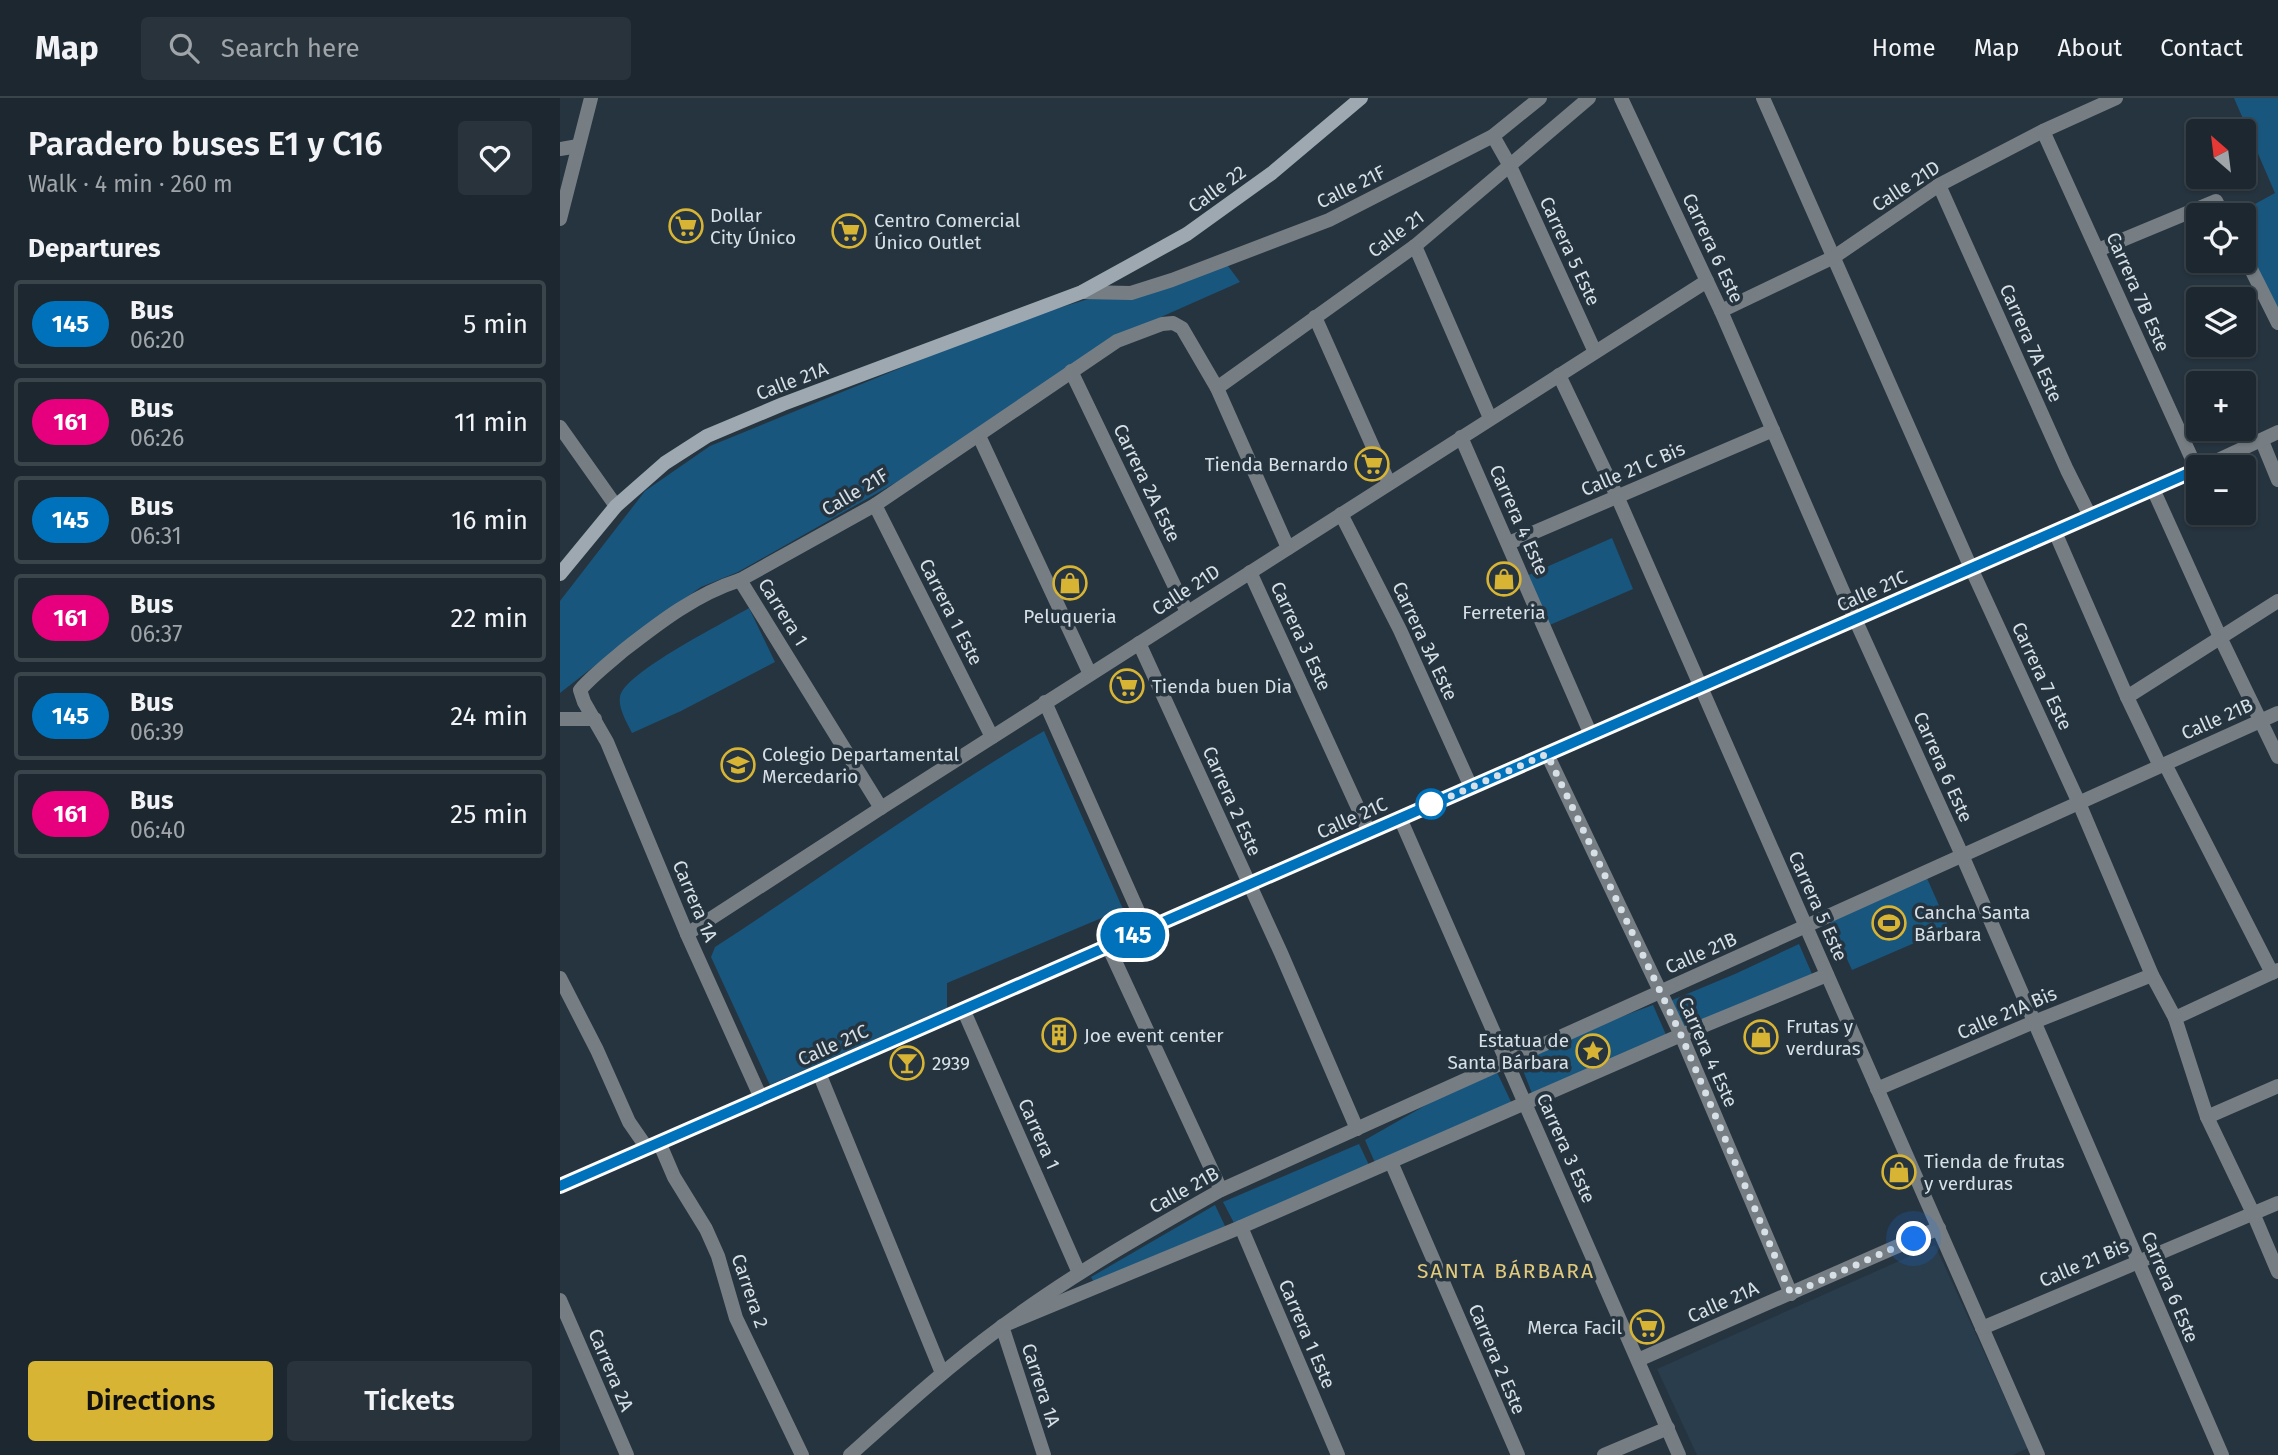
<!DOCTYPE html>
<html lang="en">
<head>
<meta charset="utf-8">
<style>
  :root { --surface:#1c272f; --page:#29333b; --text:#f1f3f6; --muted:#a0a5aa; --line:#3a444b; --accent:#d8b434 }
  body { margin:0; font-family:"Fira Sans",sans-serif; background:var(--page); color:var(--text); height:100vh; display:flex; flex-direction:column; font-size:26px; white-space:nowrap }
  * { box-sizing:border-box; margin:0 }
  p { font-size:23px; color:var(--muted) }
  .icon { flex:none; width:38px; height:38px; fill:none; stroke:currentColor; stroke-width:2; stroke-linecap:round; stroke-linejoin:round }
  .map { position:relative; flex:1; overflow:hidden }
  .details { display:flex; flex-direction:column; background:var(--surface); width:560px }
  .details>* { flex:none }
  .badge { padding:0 14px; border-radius:23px; font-size:24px; line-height:46px }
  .needle { width:46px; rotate:332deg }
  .controls { position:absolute; left:1626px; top:21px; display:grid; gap:14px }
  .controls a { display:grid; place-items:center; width:70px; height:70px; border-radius:7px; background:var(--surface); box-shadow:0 2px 5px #0004,0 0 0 2px var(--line); font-size:35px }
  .you { position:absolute; width:35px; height:35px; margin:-18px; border:5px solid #fff; border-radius:50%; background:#1a73e8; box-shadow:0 0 0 10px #1a73e833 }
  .map>.badge { position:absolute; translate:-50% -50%; box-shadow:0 0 0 4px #fff }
  h2 { padding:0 28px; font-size:26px; line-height:63px }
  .round { display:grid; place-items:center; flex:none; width:74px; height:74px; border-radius:7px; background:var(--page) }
  .summary { display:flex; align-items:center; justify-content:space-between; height:119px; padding:0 28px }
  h1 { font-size:33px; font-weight:600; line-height:52px }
  .primary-button { display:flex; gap:14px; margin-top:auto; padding:14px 28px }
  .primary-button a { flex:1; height:80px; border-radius:7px; background:var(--accent); color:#111; font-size:28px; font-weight:600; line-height:80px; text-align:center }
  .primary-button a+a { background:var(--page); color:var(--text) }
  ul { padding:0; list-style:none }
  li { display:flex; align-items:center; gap:21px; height:88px; margin:0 14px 10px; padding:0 14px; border:4px solid var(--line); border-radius:7px }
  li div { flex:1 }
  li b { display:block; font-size:26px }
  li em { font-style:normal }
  li .badge { min-width:77px; font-weight:700; text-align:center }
  header { display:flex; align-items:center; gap:42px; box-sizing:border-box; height:98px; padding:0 35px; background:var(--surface); border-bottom:2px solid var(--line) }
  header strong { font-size:33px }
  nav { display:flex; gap:38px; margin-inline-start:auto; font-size:24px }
  .search { width:490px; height:63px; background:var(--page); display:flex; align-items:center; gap:18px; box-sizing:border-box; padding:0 24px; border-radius:7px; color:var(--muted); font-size:26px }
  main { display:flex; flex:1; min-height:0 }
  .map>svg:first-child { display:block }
  .built { fill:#293d4d }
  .green { fill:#18567e }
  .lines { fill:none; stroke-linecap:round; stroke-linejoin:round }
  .minor { stroke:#767e84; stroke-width:14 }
  .tertiary { stroke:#767e84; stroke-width:14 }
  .secondary { stroke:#9da8b1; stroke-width:14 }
  .line-casing { stroke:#fff; stroke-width:16 }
  .line { stroke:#0072bc; stroke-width:10 }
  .walk { stroke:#d7e0e7; stroke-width:7; stroke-dasharray:0 12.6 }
  .stop-dot { fill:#fff; stroke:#0072bc; stroke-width:3.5 }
  .labels { text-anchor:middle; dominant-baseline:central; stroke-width:7; stroke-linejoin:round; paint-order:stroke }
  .street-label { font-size:19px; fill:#d7e0e7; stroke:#26343f }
  .poi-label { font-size:19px; fill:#d7e0e7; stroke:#26343f; text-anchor:start }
  .neighbourhood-label { font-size:21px; letter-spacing:2px; fill:#e2ca7d; stroke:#26343f }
</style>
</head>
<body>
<header>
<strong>Map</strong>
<div class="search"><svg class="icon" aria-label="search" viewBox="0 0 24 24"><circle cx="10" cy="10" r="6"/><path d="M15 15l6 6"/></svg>Search here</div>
<nav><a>Home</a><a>Map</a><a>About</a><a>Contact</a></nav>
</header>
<main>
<section class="details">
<div class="summary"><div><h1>Paradero buses E1 y C16</h1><p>Walk · 4 min · 260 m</p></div><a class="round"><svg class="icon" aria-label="heart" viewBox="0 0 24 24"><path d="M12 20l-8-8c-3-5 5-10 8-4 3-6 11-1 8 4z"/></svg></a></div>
<h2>Departures</h2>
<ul>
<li><span class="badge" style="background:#0072bc;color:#fff">145</span><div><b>Bus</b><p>06:20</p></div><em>5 min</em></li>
<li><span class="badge" style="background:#e6007e;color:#fff">161</span><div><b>Bus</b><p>06:26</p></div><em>11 min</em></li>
<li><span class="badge" style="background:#0072bc;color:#fff">145</span><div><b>Bus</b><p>06:31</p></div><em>16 min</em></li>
<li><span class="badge" style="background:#e6007e;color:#fff">161</span><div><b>Bus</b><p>06:37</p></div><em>22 min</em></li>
<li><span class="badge" style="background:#0072bc;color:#fff">145</span><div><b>Bus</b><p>06:39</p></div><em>24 min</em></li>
<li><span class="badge" style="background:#e6007e;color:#fff">161</span><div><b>Bus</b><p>06:40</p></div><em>25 min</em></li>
</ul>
<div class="primary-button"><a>Directions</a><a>Tickets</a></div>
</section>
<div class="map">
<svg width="1718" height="1357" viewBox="0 0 1718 1357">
  <rect width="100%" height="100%" fill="#26343f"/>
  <polygon class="built" points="1375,1147 1468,1350 1453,1357 1137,1357 1097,1271"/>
  <g class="green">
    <polygon points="1674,0 1718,0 1718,218 1684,146 1684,117 1675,117 1715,95"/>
    <polygon points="665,164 680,184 567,234 372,364 178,474 141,489 88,526 0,595 0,503 85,393 150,348 453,224 548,195"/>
    <polygon points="1052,440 1073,491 985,529 964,479"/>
    <path d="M189,510L215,564L121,613L72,635C67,625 58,610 60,599C63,575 166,524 189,510Z"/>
    <path d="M484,633L563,811L387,885V910L210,987L151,859L155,849C265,778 370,700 484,633Z"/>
    <polygon points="1366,778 1389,830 1292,872 1269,821"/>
    <polygon points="1239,846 1252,876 1124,931 1110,903 1175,876"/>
    <polygon points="1093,907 1107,939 973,998 957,957"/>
    <polygon points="934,968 953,1008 816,1067 805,1042"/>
    <polygon points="799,1046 809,1067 674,1125 663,1104"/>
    <polygon points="655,1107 665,1128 535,1186 531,1179"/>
  </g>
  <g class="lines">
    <g class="minor">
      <polyline points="1061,0 1161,213 1295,521 1402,757 1662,1357"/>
      <polyline points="1203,0 1411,470 1519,705 1592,877 1615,920 1647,1019 1693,1115 1718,1174"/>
      <polyline points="1483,33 1637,372"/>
      <polyline points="933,38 950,68 1035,254"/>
      <polyline points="0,51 18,48"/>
      <polyline points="1379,87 1507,372 1530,418"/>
      <polyline points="0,121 31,0"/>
      <polyline points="855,148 930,320"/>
      <polyline points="1538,152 1656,103 1663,117"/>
      <polyline points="1684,157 1718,225"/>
      <polyline points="522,194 571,195 612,182 769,122 933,38 980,0"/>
      <polyline points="1161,213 1274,159 1379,87 1483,33 1556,0"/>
      <polyline points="755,219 829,385"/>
      <polyline points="511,273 627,514"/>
      <polyline points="999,277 1057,398 1478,1357"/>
      <polyline points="657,290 855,148 1029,0"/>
      <polyline points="0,329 56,408"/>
      <polyline points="419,338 530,576"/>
      <polyline points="901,339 1031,637"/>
      <polyline points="1702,343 1718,382"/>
      <polyline points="1593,391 1660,539 1718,659"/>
      <polyline points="315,407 432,639"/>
      <polyline points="781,416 840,532 911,689"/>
      <polyline points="1495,434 1567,599 1600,668"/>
      <polyline points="949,445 1213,332"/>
      <polyline points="690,474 809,734"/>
      <polyline points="180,482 321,710"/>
      <polyline points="579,545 721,855 797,1031"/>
      <polyline points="1567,599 1718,503"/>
      <polyline points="485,604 586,831"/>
      <polyline points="0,621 35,621"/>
      <polyline points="987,656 1121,937 1231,1196"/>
      <polyline points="1605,666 1712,875"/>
      <polyline points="840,720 1119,1357"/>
      <polyline points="127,836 321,710 1147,183"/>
      <polyline points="548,848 661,1092"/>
      <polyline points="0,880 37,952 69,1024 87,1050"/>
      <polyline points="403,911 519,1175"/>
      <polyline points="1615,920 1718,872"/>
      <polyline points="259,975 382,1275"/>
      <polyline points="1317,991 1474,924 1592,877"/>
      <path d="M201,1000L127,836L47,644L24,604L20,592C33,577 49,565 64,552C100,524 136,496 180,482L315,407L557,243L602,226L613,225L622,230L657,290L728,450"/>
      <polyline points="1647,1019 1718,988"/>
      <polyline points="99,1044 114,1079 146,1131 158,1158 176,1220 242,1357"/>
      <polyline points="831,1064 958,1357"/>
      <polyline points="681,1129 778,1357"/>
      <polyline points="0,1202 67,1357"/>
      <polyline points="1422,1230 1718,1105"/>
      <polyline points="1078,1262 1379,1130"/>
      <polyline points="484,1357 442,1228 681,1129 1121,937 1267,877"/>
      <polyline points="1044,1357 1108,1330"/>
    </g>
    <g class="tertiary">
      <polyline points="1643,369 1718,334"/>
      <polyline points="0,1088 1638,371"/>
      <path d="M290,1357C339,1313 387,1269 440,1230C509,1178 585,1135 661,1092L1718,615"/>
    </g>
    <polyline class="secondary" points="0,476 56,408 105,365 147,338 223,306 522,194 627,136 712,75 801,0"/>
  </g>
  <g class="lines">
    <defs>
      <polyline id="line" points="0,1088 1638,371"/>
    </defs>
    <use href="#line" class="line-casing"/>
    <use href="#line" class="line"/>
    <polyline class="walk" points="871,706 864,710 987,656 1121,937 1231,1196 1354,1141"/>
  </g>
  <defs>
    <symbol id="supermarket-ring" viewBox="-11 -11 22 22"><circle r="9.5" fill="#26343f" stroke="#d8b434" stroke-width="1.5"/><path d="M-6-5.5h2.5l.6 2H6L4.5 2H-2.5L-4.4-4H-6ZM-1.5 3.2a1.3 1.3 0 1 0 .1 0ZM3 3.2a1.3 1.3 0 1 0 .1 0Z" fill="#d8b434"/></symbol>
    <symbol id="shop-ring" viewBox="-11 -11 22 22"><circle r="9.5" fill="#26343f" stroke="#d8b434" stroke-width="1.5"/><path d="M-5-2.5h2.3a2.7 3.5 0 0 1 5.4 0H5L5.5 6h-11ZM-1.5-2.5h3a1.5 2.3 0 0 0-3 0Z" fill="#d8b434"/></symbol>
    <symbol id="school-ring" viewBox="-11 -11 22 22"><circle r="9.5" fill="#26343f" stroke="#d8b434" stroke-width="1.5"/><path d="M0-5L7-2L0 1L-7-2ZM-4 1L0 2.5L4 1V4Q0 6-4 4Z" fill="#d8b434"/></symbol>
    <symbol id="stadium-ring" viewBox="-11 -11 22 22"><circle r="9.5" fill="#26343f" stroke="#d8b434" stroke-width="1.5"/><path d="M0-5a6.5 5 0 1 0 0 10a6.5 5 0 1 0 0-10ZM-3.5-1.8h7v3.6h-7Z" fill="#d8b434"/></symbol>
    <symbol id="building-ring" viewBox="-11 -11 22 22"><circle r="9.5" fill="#26343f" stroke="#d8b434" stroke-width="1.5"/><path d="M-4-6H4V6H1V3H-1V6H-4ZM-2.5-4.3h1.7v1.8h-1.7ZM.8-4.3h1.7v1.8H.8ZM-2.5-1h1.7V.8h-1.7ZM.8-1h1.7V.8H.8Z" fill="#d8b434"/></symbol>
    <symbol id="sight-ring" viewBox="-11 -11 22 22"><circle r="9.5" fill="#26343f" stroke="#d8b434" stroke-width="1.5"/><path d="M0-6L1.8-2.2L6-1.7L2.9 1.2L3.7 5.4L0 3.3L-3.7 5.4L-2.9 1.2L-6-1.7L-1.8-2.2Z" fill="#d8b434"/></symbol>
    <symbol id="bar-ring" viewBox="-11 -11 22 22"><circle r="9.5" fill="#26343f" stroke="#d8b434" stroke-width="1.5"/><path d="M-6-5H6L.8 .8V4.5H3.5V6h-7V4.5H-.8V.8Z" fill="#d8b434"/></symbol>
  </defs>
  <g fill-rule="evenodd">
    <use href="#supermarket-ring" x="107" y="109" width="38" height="38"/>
    <use href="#supermarket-ring" x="270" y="114" width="38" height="38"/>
    <use href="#supermarket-ring" x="793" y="347" width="38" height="38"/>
    <use href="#shop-ring" x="925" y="462" width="38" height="38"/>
    <use href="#shop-ring" x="491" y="466" width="38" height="38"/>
    <use href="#supermarket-ring" x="548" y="569" width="38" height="38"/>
    <use href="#school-ring" x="159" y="648" width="38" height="38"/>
    <use href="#stadium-ring" x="1310" y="806" width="38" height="38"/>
    <use href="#building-ring" x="480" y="918" width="38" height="38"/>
    <use href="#shop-ring" x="1182" y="920" width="38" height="38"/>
    <use href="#sight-ring" x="1014" y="934" width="38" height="38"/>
    <use href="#bar-ring" x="328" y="946" width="38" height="38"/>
    <use href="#shop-ring" x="1320" y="1055" width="38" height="38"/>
    <use href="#supermarket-ring" x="1068" y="1210" width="38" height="38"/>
  </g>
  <circle class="stop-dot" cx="871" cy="706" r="14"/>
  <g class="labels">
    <g class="street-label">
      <text transform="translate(1346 88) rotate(-33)">Calle 21D</text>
      <text transform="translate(791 89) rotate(-26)">Calle 21F</text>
      <text transform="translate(657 91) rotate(-36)">Calle 22</text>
      <text transform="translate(836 136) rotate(-37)">Calle 21</text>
      <text transform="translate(1153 150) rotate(65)">Carrera 6 Este</text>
      <text transform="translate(1010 153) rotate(65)">Carrera 5 Este</text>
      <text transform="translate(1578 194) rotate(66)">Carrera 7B Este</text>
      <text transform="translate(1471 245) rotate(66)">Carrera 7A Este</text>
      <text transform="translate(232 283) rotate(-21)">Calle 21A</text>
      <text transform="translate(1073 371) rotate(-23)">Calle 21 C Bis</text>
      <text transform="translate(587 385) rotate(64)">Carrera 2A Este</text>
      <text transform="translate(295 394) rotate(-31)">Calle 21F</text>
      <text transform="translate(959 422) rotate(66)">Carrera 4 Este</text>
      <text transform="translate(626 492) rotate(-33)">Calle 21D</text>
      <text transform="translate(1312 493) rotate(-24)">Calle 21C</text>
      <text transform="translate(223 514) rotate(58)">Carrera 1</text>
      <text transform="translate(391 514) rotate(63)">Carrera 1 Este</text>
      <text transform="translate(741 538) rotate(65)">Carrera 3 Este</text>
      <text transform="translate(865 543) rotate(65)">Carrera 3A Este</text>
      <text transform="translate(1482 578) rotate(65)">Carrera 7 Este</text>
      <text transform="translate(1657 621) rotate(-24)">Calle 21B</text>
      <text transform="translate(1383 669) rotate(66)">Carrera 6 Este</text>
      <text transform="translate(672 703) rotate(66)">Carrera 2 Este</text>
      <text transform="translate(792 720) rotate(-24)">Calle 21C</text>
      <text transform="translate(135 803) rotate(67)">Carrera 1A</text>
      <text transform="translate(1258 808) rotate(66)">Carrera 5 Este</text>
      <text transform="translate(1141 855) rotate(-24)">Calle 21B</text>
      <text transform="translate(1447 915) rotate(-23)">Calle 21A Bis</text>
      <text transform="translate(273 947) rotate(-24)">Calle 21C</text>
      <text transform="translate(1148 954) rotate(66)">Carrera 4 Este</text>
      <text transform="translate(479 1036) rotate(66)">Carrera 1</text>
      <text transform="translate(1006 1050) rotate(66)">Carrera 3 Este</text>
      <text transform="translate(624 1092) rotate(-29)">Calle 21B</text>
      <text transform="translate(1524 1165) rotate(-23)">Calle 21 Bis</text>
      <text transform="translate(1610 1189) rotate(67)">Carrera 6 Este</text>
      <text transform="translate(190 1193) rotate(71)">Carrera 2</text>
      <text transform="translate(1163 1204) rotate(-24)">Calle 21A</text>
      <text transform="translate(747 1236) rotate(67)">Carrera 1 Este</text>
      <text transform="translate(937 1261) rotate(67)">Carrera 2 Este</text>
      <text transform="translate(51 1272) rotate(67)">Carrera 2A</text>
      <text transform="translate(481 1287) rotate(72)">Carrera 1A</text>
    </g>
    <g class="poi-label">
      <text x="150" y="117">Dollar<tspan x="150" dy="22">City Único</tspan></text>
      <text x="314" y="122">Centro Comercial<tspan x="314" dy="22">Único Outlet</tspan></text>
      <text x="788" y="366" text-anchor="end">Tienda Bernardo</text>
      <text x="944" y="514" text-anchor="middle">Ferreteria</text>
      <text x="510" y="518" text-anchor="middle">Peluqueria</text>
      <text x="592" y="588">Tienda buen Dia</text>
      <text x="202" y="656">Colegio Departamental<tspan x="202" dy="22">Mercedario</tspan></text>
      <text x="1354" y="814">Cancha Santa<tspan x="1354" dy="22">Bárbara</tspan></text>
      <text x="1226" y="928">Frutas y<tspan x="1226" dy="22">verduras</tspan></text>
      <text x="524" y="937">Joe event center</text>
      <text x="1009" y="942" text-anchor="end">Estatua de<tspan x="1009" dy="22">Santa Bárbara</tspan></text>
      <text x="372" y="965">2939</text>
      <text x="1364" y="1063">Tienda de frutas<tspan x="1364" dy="22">y verduras</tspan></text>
      <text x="1062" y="1229" text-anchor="end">Merca Facil</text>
    </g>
    <g class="neighbourhood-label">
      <text x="946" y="1173">SANTA BÁRBARA</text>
    </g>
  </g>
</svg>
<div class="controls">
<a><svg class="needle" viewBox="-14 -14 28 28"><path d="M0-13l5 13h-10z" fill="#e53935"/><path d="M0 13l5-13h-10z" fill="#a0a5aa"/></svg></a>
<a><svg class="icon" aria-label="locate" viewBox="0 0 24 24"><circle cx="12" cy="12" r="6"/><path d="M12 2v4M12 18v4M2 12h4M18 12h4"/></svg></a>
<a><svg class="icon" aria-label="layers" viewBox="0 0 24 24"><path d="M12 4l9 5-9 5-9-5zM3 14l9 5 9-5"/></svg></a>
<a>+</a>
<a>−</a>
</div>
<div class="you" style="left:1354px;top:1141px"></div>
<b class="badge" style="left:573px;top:837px;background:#0072bc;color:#fff">145</b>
</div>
</main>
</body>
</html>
